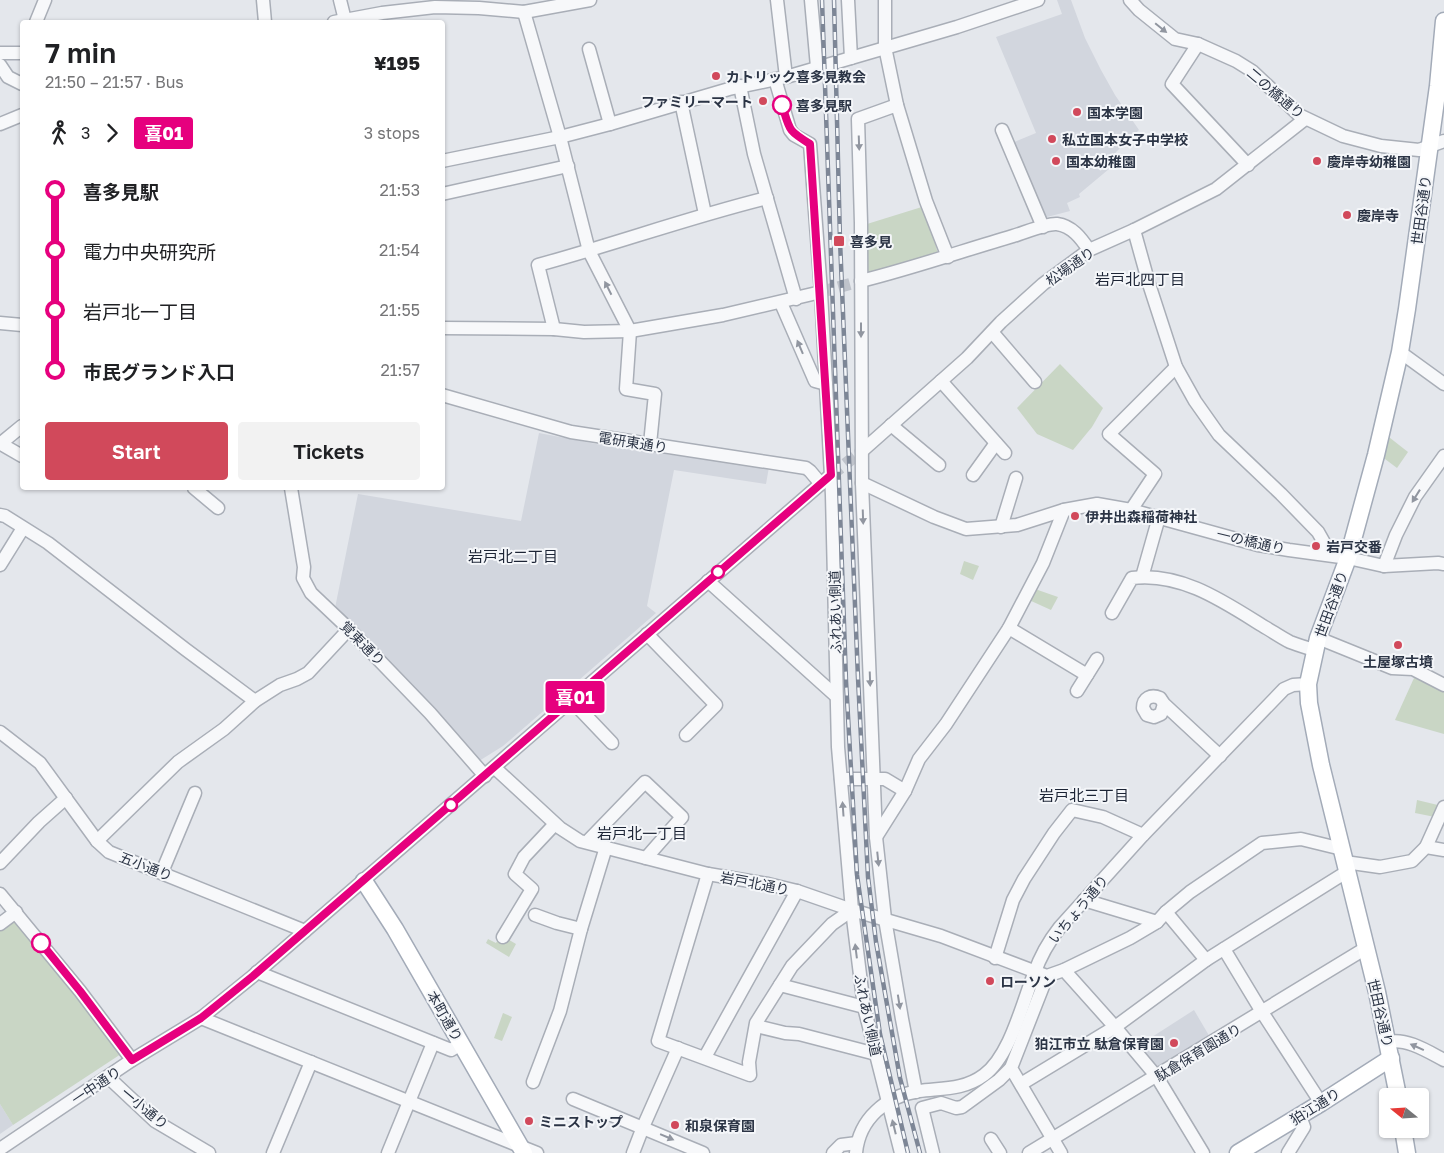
<!DOCTYPE html>
<html lang="en">
<head>
<meta charset="utf-8">
<style>
  :root { --surface:#fff; --page:#f2f2f2; --text:#202124; --muted:#757577; --accent:#d1495b }
  body { margin:0; font-family:"Golos Text","Noto Sans JP",sans-serif; background:var(--page); color:var(--text); height:100vh; display:flex; flex-direction:column; font-size:19px; white-space:nowrap }
  * { box-sizing:border-box; margin:0 }
  p { font-size:16px; color:var(--muted) }
  .icon { flex:none; width:28px; height:28px; fill:none; stroke:currentColor; stroke-width:2; stroke-linecap:round; stroke-linejoin:round }
  .map { position:relative; flex:1; overflow:hidden }
  .panel { position:absolute; left:20px; top:20px; width:425px; height:470px; display:flex; flex-direction:column; background:var(--surface); border-radius:5px; box-shadow:0 1px 4px #0004 }
  .panel>* { flex:none }
  .badge { padding:0 10px; border-radius:4px; font-size:18px; line-height:32px }
  .needle { width:32px; rotate:288deg }
  .controls { position:absolute; left:1379px; top:1088px; display:grid; gap:10px }
  .controls a { display:grid; place-items:center; width:50px; height:50px; border-radius:5px; background:var(--surface); box-shadow:0 1px 4px #0004; font-size:25px }
  .map>.badge { position:absolute; translate:-50% -50%; box-shadow:0 0 0 2px #fff }
  .legs { display:flex; align-items:center; gap:8px; height:55px; padding:0 25px; font-size:16px }
  .legs p { margin-inline-start:auto }
  .overview { display:flex; align-items:center; justify-content:space-between; height:85px; padding:0 25px }
  h1 { font-size:28px; font-weight:600; line-height:38px }
  .action { display:flex; gap:10px; margin-top:auto; padding:10px 25px }
  .action a { flex:1; height:58px; border-radius:5px; background:var(--accent); color:#fff; font-size:20px; font-weight:600; line-height:58px; text-align:center }
  .action a+a { background:var(--page); color:var(--text) }
  ul { padding:0 25px; list-style:none }
  li { display:flex; align-items:center; gap:18px; height:60px; font-size:19px }
  li i { display:grid; place-items:center; width:8px; height:100%; margin:0 6px; background:currentColor }
  li i::after { content:''; width:12px; height:12px; margin:-6px; border:4px solid; border-radius:50%; background:var(--surface) }
  li p { margin-inline-start:auto }
  li:first-child i { background:linear-gradient(#0000 50%,currentColor 0) }
  li:last-child i { background:linear-gradient(currentColor 50%,#0000 0) }
  .map>svg:first-child { display:block }
  .built { fill:#d2d6de }
  .green { fill:#c9d6c5 }
  .lines { fill:none; stroke-linecap:round; stroke-linejoin:round }
  .minor-tunnel { stroke:#bfc3cb; stroke-width:12; stroke-dasharray:12 6; stroke-linecap:butt }
  .minor-casing { stroke:#a9aeb7; stroke-width:15 }
  .major-casing { stroke:#a3abb8; stroke-width:19 }
  .minor { stroke:#f7f8fa; stroke-width:12 }
  .major { stroke:#fff; stroke-width:16 }
  .rail-casing { stroke:#7d8696; stroke-width:4.5 }
  .rail { stroke:#f4f6f9; stroke-width:2.5; stroke-dasharray:8; stroke-linecap:butt }
  .oneway { fill:#9196a0 }
  .line-1-casing { stroke:#fff; stroke-width:11 }
  .line-1 { stroke:#e6007e; stroke-width:8 }
  .poi-dot { fill:#d1495b; stroke:#f4f6f9; stroke-width:2 }
  .stop-1-dot { fill:#fff; stroke:#e6007e; stroke-width:2.5 }
  .labels { text-anchor:middle; dominant-baseline:central; stroke-width:4; stroke-linejoin:round; paint-order:stroke }
  .poi-label { font-size:14px; font-weight:bold; fill:#2b3445; stroke:#f4f6f9; text-anchor:start }
  .street-label { font-size:14px; fill:#2b3445; stroke:#f4f6f9 }
  .stop-label { font-size:14px; font-weight:bold; fill:#2b3445; stroke:#f4f6f9; text-anchor:start }
  .neighbourhood-label { font-size:15px; fill:#1d2536; stroke:#f4f6f9 }
</style>
</head>
<body>
<div class="map">
<svg width="1444" height="1153" viewBox="0 0 1444 1153">
  <rect width="100%" height="100%" fill="#e4e7ec"/>
  <g class="built">
    <polygon points="1057,0 1071,0 1085,38 1101,70 1115,95 1139,130 1116,152 1109,169 1079,194 1080,197 1067,203 1070,211 1047,217 1041,216 1012,143 1036,133 996,37 1062,14"/>
    <polygon points="539,433 617,448 769,467 766,484 674,470 647,606 656,613 503,746 479,761 350,621 335,608 358,494 521,521"/>
    <polygon points="1194,1010 1211,1039 1158,1070 1138,1046"/>
    <polygon points="0,1104 13,1125 0,1134"/>
  </g>
  <g class="green">
    <polygon points="925,206 938,254 866,274 867,224"/>
    <polygon points="1060,364 1103,408 1092,427 1073,450 1037,434 1017,408"/>
    <polygon points="1385,434 1408,452 1397,468 1381,456"/>
    <polygon points="964,561 979,566 973,580 960,574"/>
    <polygon points="1035,589 1058,597 1051,610 1029,600"/>
    <polygon points="1414,678 1444,690 1444,734 1395,720"/>
    <polygon points="1417,800 1442,806 1435,817 1415,813"/>
    <polygon points="17,922 121,1054 13,1125 0,1104 0,928 7,923"/>
    <polygon points="501,935 516,944 509,957 486,943 488,939 496,943"/>
    <polygon points="503,1013 512,1017 502,1041 494,1038"/>
  </g>
  <g class="lines">
    <g class="minor-tunnel">
      <polyline points="821,292 861,281"/>
      <polyline points="831,475 862,451"/>
    </g>
    <defs>
      <g id="minor">
        <polyline points="263,0 265,22"/>
        <polyline points="340,0 345,20"/>
        <polyline points="777,0 786,77"/>
        <polyline points="811,0 817,67"/>
        <polyline points="848,0 851,58"/>
        <polyline points="885,0 885,47 897,105 926,201 948,257"/>
        <polyline points="1130,0 1139,10 1175,39 1198,44 1236,61 1252,71 1299,115 1343,136 1381,146 1419,150 1444,141"/>
        <polyline points="524,12 560,137 589,251 630,331 626,389 655,394 650,444"/>
        <polyline points="36,22 45,0"/>
        <polyline points="334,22 382,13 435,7 479,8 524,12 590,0"/>
        <polyline points="1198,44 1172,84 1248,165"/>
        <polyline points="589,49 610,124"/>
        <polyline points="0,53 22,53"/>
        <polyline points="0,65 8,77 22,84"/>
        <polyline points="775,79 790,130 794,135 810,144 821,292 832,495 838,747 852,910 864,1007 901,1153"/>
        <polyline points="740,86 754,154 796,299"/>
        <polyline points="681,102 705,214"/>
        <polyline points="897,105 858,119 861,223 862,483 876,837 885,919 902,1019 916,1092"/>
        <polyline points="0,124 22,115"/>
        <polyline points="1002,130 1043,227"/>
        <polyline points="442,161 560,137 610,124 729,89 786,77 957,27 1038,0"/>
        <polyline points="442,194 568,166"/>
        <polyline points="1134,230 1149,284 1176,367 1195,401 1219,435 1281,494 1318,532 1331,555"/>
        <path d="M861,281C913,268 962,251 1013,236C1024,233 1046,223 1057,224C1072,226 1081,238 1089,250"/>
        <polyline points="781,303 815,381 826,384"/>
        <polyline points="0,323 22,325"/>
        <polyline points="442,328 554,329 584,332 630,331 723,315 821,292"/>
        <path d="M554,329L538,265C615,244 690,217 767,198"/>
        <polyline points="992,332 1035,382"/>
        <polyline points="1400,352 1444,384"/>
        <polyline points="941,381 1005,453"/>
        <polyline points="442,395 571,432 806,468 810,471 821,484"/>
        <polyline points="891,425 939,465"/>
        <polyline points="0,444 22,426"/>
        <polyline points="1,444 22,456"/>
        <polyline points="862,451 967,358 1001,322 1043,284 1089,250 1134,230 1216,189 1305,119"/>
        <polyline points="973,475 996,443"/>
        <polyline points="862,483 934,517 966,529 1017,525 1064,510 1097,504 1131,510 1258,545 1289,550 1348,558 1384,566 1438,563 1444,564"/>
        <polyline points="194,488 218,508"/>
        <polyline points="291,488 304,567 303,578 311,593 349,629 430,713 485,776"/>
        <polyline points="1131,510 1155,474 1109,434 1176,367"/>
        <polyline points="0,515 5,516 48,543 185,649 255,701"/>
        <polyline points="1001,527 1016,478"/>
        <polyline points="0,565 23,528"/>
        <polyline points="1384,566 1396,535 1415,497 1444,456"/>
        <polyline points="1142,577 1159,517"/>
        <polyline points="708,581 836,696"/>
        <path d="M1112,613L1132,578C1181,572 1223,601 1263,626C1272,631 1280,637 1290,642C1298,645 1307,648 1315,650"/>
        <polyline points="1009,628 1087,675"/>
        <polyline points="647,634 716,705 686,735"/>
        <polyline points="1318,638 1392,668 1413,669 1444,685"/>
        <polyline points="1077,691 1097,659"/>
        <polyline points="571,700 612,743"/>
        <path d="M1164,704L1161,714L1154,717L1147,715L1143,708C1143,698 1151,694 1160,698L1164,704L1220,756"/>
        <polyline points="0,732 40,763 97,841 109,852 305,931"/>
        <polyline points="495,768 560,828 580,841 708,874 768,884 797,891 852,910 941,936 1047,976 1064,970 1130,938 1157,922 1166,912 1190,892 1262,843 1301,839 1342,849"/>
        <polyline points="841,779 885,779 905,791"/>
        <polyline points="876,837 905,791 919,759 946,724 1009,628 1043,563 1064,510"/>
        <polyline points="97,841 178,762 224,729 255,701 280,685 297,679 308,673 349,629"/>
        <polyline points="587,842 645,782 682,817 646,858"/>
        <polyline points="1426,847 1444,807"/>
        <polyline points="1345,862 1380,867 1412,861 1426,847 1444,850"/>
        <polyline points="0,863 39,822 66,798"/>
        <polyline points="162,872 195,793"/>
        <polyline points="708,874 658,1041 750,1075 749,1062 756,1023 792,966 832,924 852,910"/>
        <polyline points="0,894 80,991 132,1060"/>
        <polyline points="1084,900 1157,922"/>
        <polyline points="1166,912 1206,960"/>
        <polyline points="535,915 557,923 581,929"/>
        <polyline points="0,924 16,912"/>
        <polyline points="503,937 532,889 515,874 524,857 555,824"/>
        <polyline points="1224,949 1262,1012 1321,1103"/>
        <polyline points="995,958 1013,900 1024,879 1054,833 1072,810 1103,817 1143,835"/>
        <polyline points="1064,970 1115,1027 1157,1077 1203,1153"/>
        <polyline points="257,972 451,1050 461,1044"/>
        <polyline points="1047,976 1011,1068 1061,1153"/>
        <polyline points="780,985 864,1007"/>
        <polyline points="201,1018 537,1153"/>
        <polyline points="756,1026 785,1033 799,1034 876,1054"/>
        <path d="M1388,1042C1407,1038 1427,1051 1444,1060"/>
        <polyline points="705,1057 797,891"/>
        <polyline points="108,1077 155,1121 209,1153"/>
        <polyline points="533,1082 560,1011 581,929 606,847"/>
        <polyline points="1021,1084 1115,1027 1206,960 1348,871"/>
        <polyline points="573,1099 703,1153"/>
        <polyline points="991,1139 1000,1153"/>
        <polyline points="0,1149 132,1060 201,1018 253,976 831,475"/>
        <polyline points="273,1153 311,1062"/>
        <polyline points="388,1153 433,1043"/>
        <polyline points="633,1153 643,1127 678,1048"/>
        <polyline points="833,1153 841,1145 857,1143"/>
        <path d="M856,1153C859,1119 886,1096 919,1091C942,1088 964,1090 984,1075C1010,1056 1022,1004 1034,974C1040,957 1049,941 1060,927L1143,835L1284,689L1293,685L1308,684"/>
        <polyline points="933,1153 922,1108 941,1103 956,1108 962,1107 999,1080 1011,1068"/>
        <polyline points="1029,1153 1366,948"/>
        <polyline points="1288,1153 1304,1127 1300,1116"/>
      </g>
      <g id="major">
        <polyline points="364,881 395,929 524,1153"/>
        <polyline points="1398,1096 1377,992 1321,765 1309,703 1308,684 1318,638 1348,558 1376,455 1400,352 1407,309 1438,86 1444,21"/>
        <polyline points="1403,1129 1407,1153"/>
        <polyline points="1238,1153 1321,1103 1391,1058"/>
      </g>
    </defs>
    <use href="#minor" class="minor-casing"/>
    <use href="#major" class="major-casing"/>
    <use href="#minor" class="minor"/>
    <use href="#major" class="major"/>
    <defs>
      <g id="rail">
        <polyline points="822,0 846,681 857,875 880,1034 908,1153"/>
        <polyline points="834,0 840,240 858,678 868,877 876,942 900,1078 920,1153"/>
      </g>
    </defs>
    <use href="#rail" class="rail-casing"/>
    <use href="#rail" class="rail"/>
  </g>
  <defs><path id="oneway-solid" d="M-6-.8H1V-3.2L6.5 0L1 3.2V.8H-6Z" transform="scale(1.25)"/></defs>
  <g class="oneway">
    <use href="#oneway-solid" transform="translate(1161 28) rotate(39)"/>
    <use href="#oneway-solid" transform="translate(859 143) rotate(88)"/>
    <use href="#oneway-solid" transform="translate(608 288) rotate(-117)"/>
    <use href="#oneway-solid" transform="translate(861 330) rotate(90)"/>
    <use href="#oneway-solid" transform="translate(800 347) rotate(-113)"/>
    <use href="#oneway-solid" transform="translate(1416 496) rotate(122)"/>
    <use href="#oneway-solid" transform="translate(863 517) rotate(88)"/>
    <use href="#oneway-solid" transform="translate(870 679) rotate(88)"/>
    <use href="#oneway-solid" transform="translate(843 809) rotate(-94)"/>
    <use href="#oneway-solid" transform="translate(878 859) rotate(84)"/>
    <use href="#oneway-solid" transform="translate(856 951) rotate(-97)"/>
    <use href="#oneway-solid" transform="translate(899 1002) rotate(81)"/>
    <use href="#oneway-solid" transform="translate(1417 1047) rotate(-156)"/>
    <use href="#oneway-solid" transform="translate(894 1127) rotate(-104)"/>
    <use href="#oneway-solid" transform="translate(667 1137) rotate(23)"/>
  </g>
  <g class="lines">
    <defs>
      <path id="line-1" d="M41,943L80,991L132,1060L201,1018L253,976L831,475L810,144C787,130 790,130 782,105"/>
    </defs>
    <use href="#line-1" class="line-1-casing"/>
    <use href="#line-1" class="line-1"/>
  </g>
  <g class="poi-dot">
    <circle cx="716" cy="76" r="5"/>
    <circle cx="763" cy="101" r="5"/>
    <circle cx="1077" cy="112" r="5"/>
    <circle cx="1052" cy="139" r="5"/>
    <circle cx="1056" cy="161" r="5"/>
    <circle cx="1317" cy="161" r="5"/>
    <circle cx="1347" cy="215" r="5"/>
    <rect x="833" y="235" width="12" height="12" rx="2.5"/>
    <circle cx="1075" cy="516" r="5"/>
    <circle cx="1316" cy="546" r="5"/>
    <circle cx="1398" cy="645" r="5"/>
    <circle cx="990" cy="981" r="5"/>
    <circle cx="1174" cy="1043" r="5"/>
    <circle cx="529" cy="1121" r="5"/>
    <circle cx="675" cy="1125" r="5"/>
  </g>
  <g class="stop-1-dot">
    <circle cx="782" cy="105" r="9"/>
    <circle cx="718" cy="572" r="6"/>
    <circle cx="451" cy="805" r="6"/>
    <circle cx="41" cy="943" r="9"/>
  </g>
  <g class="labels">
    <g class="poi-label">
      <text x="726" y="76">カトリック喜多見教会</text>
      <text x="753" y="101" text-anchor="end">ファミリーマート</text>
      <text x="1087" y="112">国本学園</text>
      <text x="1062" y="139">私立国本女子中学校</text>
      <text x="1066" y="161">国本幼稚園</text>
      <text x="1327" y="161">慶岸寺幼稚園</text>
      <text x="1357" y="215">慶岸寺</text>
      <text x="850" y="241">喜多見</text>
      <text x="1085" y="516">伊井出森稲荷神社</text>
      <text x="1326" y="546">岩戸交番</text>
      <text x="1398" y="661" text-anchor="middle">土屋塚古墳</text>
      <text x="1000" y="981">ローソン</text>
      <text x="1164" y="1043" text-anchor="end">狛江市立 駄倉保育園</text>
      <text x="539" y="1121">ミニストップ</text>
      <text x="685" y="1125">和泉保育園</text>
    </g>
    <g class="street-label">
      <text transform="translate(1276 93) rotate(40)">二の橋通り</text>
      <text transform="translate(1421 210) rotate(-82)">世田谷通り</text>
      <text transform="translate(1070 266) rotate(-35)">松場通り</text>
      <text transform="translate(633 442) rotate(9)">電研東通り</text>
      <text transform="translate(1251 541) rotate(13)">一の橋通り</text>
      <text transform="translate(1331 604) rotate(-70)">世田谷通り</text>
      <text transform="translate(835 612) rotate(-91)">ふれあい側道</text>
      <text transform="translate(363 643) rotate(45)">覚東通り</text>
      <text transform="translate(146 866) rotate(21)">五小通り</text>
      <text transform="translate(755 883) rotate(11)">岩戸北通り</text>
      <text transform="translate(1078 909) rotate(-50)">いちょう通り</text>
      <text transform="translate(1381 1013) rotate(77)">世田谷通り</text>
      <text transform="translate(868 1015) rotate(78)">ふれあい側道</text>
      <text transform="translate(445 1016) rotate(60)">本町通り</text>
      <text transform="translate(1198 1052) rotate(-31)">駄倉保育園通り</text>
      <text transform="translate(96 1085) rotate(-34)">一中通り</text>
      <text transform="translate(1315 1106) rotate(-32)">狛江通り</text>
      <text transform="translate(145 1108) rotate(40)">一小通り</text>
    </g>
    <g class="stop-label">
      <text x="796" y="105">喜多見駅</text>
    </g>
    <g class="neighbourhood-label">
      <text x="1140" y="279">岩戸北四丁目</text>
      <text x="513" y="556">岩戸北二丁目</text>
      <text x="1084" y="795">岩戸北三丁目</text>
      <text x="642" y="833">岩戸北一丁目</text>
    </g>
  </g>
</svg>
<div class="controls">
<a><svg class="needle" viewBox="-14 -14 28 28"><path d="M0-13l5 13h-10z" fill="#e53935"/><path d="M0 13l5-13h-10z" fill="#757577"/></svg></a>
</div>
<b class="badge" style="left:575px;top:697px;background:#e6007e;color:#fff">喜01</b>
<section class="panel">
<div class="overview"><div><h1>7 min</h1><p>21:50 – 21:57 · Bus</p></div><b>¥195</b></div>
<div class="legs"><svg class="icon" aria-label="walk" viewBox="0 0 24 24"><circle cx="13" cy="4" r="2"/><path d="M13 8l-2 6 4 7M11 14l-3 7M7 12l3-4h3l4 4"/></svg>3<svg class="icon" aria-label="forward" viewBox="0 0 24 24"><path d="M9 5l7 7-7 7"/></svg><b class="badge" style="background:#e6007e;color:#fff">喜01</b><p>3 stops</p></div>
<ul>
<li><i style="color:#e6007e"></i><b>喜多見駅</b><p>21:53</p></li>
<li><i style="color:#e6007e"></i><span>電力中央研究所</span><p>21:54</p></li>
<li><i style="color:#e6007e"></i><span>岩戸北一丁目</span><p>21:55</p></li>
<li><i style="color:#e6007e"></i><b>市民グランド入口</b><p>21:57</p></li>
</ul>
<div class="action"><a>Start</a><a>Tickets</a></div>
</section>
</div>
</body>
</html>
